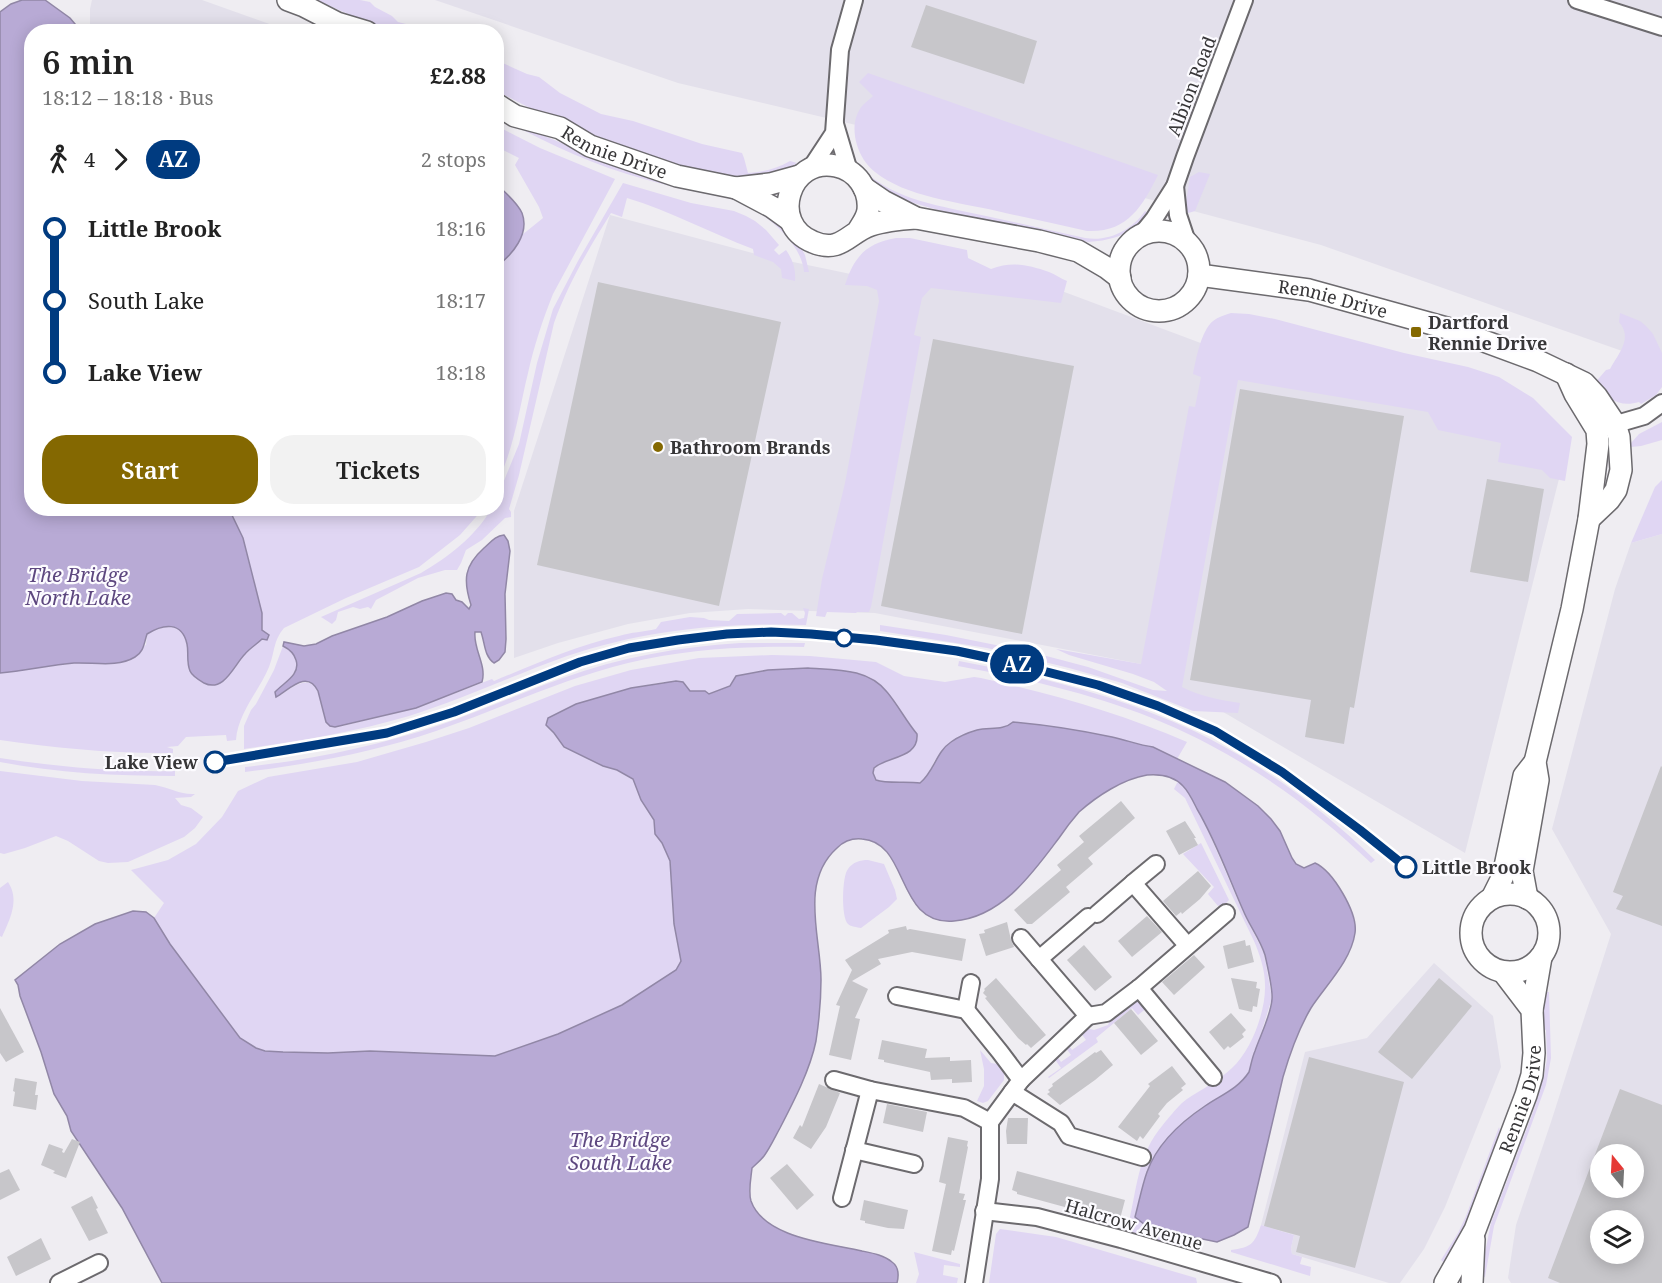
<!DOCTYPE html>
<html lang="en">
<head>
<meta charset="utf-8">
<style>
  :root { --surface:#fff; --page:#f2f2f2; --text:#222; --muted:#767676; --accent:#846801 }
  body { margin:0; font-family:"Noto Serif",serif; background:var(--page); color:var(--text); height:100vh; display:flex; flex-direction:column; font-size:22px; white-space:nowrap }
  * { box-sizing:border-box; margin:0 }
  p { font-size:20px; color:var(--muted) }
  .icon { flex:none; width:33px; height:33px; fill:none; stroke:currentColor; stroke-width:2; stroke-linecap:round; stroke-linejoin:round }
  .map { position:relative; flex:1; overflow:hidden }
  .drawer { position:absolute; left:24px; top:24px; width:480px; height:492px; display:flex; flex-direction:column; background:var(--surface); border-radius:24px; box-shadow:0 3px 15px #0003 }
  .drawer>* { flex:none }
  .badge { padding:0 12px; border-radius:20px; font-size:21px; line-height:39px }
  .needle { width:39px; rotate:342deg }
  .buttons { position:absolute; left:1590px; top:1144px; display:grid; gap:12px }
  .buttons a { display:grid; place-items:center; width:54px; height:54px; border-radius:50%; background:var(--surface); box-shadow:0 3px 15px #0003; font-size:30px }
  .map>.badge { position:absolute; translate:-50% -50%; box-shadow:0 0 0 3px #fff }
  .legs { display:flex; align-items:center; gap:9px; height:66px; padding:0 18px; font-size:20px }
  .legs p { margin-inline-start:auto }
  .overview { display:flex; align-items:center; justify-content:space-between; height:102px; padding:0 18px }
  h1 { font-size:33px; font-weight:600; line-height:45px }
  .button { display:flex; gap:12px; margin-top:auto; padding:12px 18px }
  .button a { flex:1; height:69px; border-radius:24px; background:var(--accent); color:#fff; font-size:24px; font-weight:600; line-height:69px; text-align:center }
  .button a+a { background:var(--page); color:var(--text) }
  ul { padding:0 18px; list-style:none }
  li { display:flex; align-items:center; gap:21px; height:72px; font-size:22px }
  li i { display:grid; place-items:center; width:9px; height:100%; margin:0 8px; background:currentColor }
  li i::after { content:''; width:15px; height:15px; margin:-8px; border:4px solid; border-radius:50%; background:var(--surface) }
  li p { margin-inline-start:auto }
  li:first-child i { background:linear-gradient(#0000 50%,currentColor 0) }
  li:last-child i { background:linear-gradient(currentColor 50%,#0000 0) }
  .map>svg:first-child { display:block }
  .built { fill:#e3e0eb; fill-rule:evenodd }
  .green { fill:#e0d6f3 }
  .water { fill:#b8aad5; stroke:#9187a6; stroke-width:1.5 }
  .building { fill:#c7c6ca; fill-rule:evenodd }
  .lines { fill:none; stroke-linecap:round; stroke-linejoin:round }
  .minor-casing { stroke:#6c6a6e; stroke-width:20 }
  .tertiary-casing { stroke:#6c6a6e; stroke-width:24 }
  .minor { stroke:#fff; stroke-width:16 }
  .tertiary { stroke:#fff; stroke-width:21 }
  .line-1-casing { stroke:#fff; stroke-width:14 }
  .line-1 { stroke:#003b80; stroke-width:9 }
  .poi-dot { fill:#846801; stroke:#fcfbff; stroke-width:2 }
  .stop-1-dot { fill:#fff; stroke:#003b80; stroke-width:3 }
  .labels { text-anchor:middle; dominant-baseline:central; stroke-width:4.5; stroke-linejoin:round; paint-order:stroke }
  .street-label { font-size:18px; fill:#373638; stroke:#fcfbff }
  .poi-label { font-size:18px; font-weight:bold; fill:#373638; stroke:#fcfbff; text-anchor:start }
  .stop-label { font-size:18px; font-weight:bold; fill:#373638; stroke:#fcfbff; text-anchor:end }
  .water-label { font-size:20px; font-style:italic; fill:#5d477f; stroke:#fcfbff }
</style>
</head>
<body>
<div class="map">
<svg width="1662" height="1283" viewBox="0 0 1662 1283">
  <rect width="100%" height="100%" fill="#efedf2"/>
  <g class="built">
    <polygon points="92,0 202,0 289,31 90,31 90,9"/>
    <polygon points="435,0 1662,0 1662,365 1321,245 991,157 678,83"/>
    <polygon points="610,215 760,255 865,277 1019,275 1222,351 1569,439 1465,853 1141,664 875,613 748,609 690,613 628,624 558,643 514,658 514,511"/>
    <path d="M1662,534V1283H1511L1508,1278L1516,1225L1551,1122L1611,934L1552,829L1615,589L1631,543ZM1600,1155H1634V1188H1600ZM1600,1221H1634V1254H1600Z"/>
    <polygon points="1434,963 1493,1016 1501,1067 1445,1207 1424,1249 1400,1283 1389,1283 1292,1254 1291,1248 1294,1235 1261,1225 1305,1052 1367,1038"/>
  </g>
  <g class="green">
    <polygon points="316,0 360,0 370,2 375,7 392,16 398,22 414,26 425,31 387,31"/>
    <path d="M496,60L527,74L539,77L560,93L601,114L633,121L702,144L742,153L744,158L748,173C763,172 776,169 790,161L797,163C785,172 763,177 749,178C734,178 717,174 703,171C630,156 562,125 497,91Z"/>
    <path d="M868,73L1158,175C1142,207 1127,233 1087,231C1057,224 1027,218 997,211C958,202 906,197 875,172C866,165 860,155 857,145C853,132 853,116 863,105C866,102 870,99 873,96L859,82Z"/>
    <path d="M496,111L542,135L616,165L736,195L765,210L799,244L805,255L809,272H804C802,244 769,217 747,205C732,197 714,196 698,192C680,189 662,184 644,179C592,165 544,142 497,116Z"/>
    <path d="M497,126L540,148L615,179L553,294C543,319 534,346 528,373C519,410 514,449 497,483V266L511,254L522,235L543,218L539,207L515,165L519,158L497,147Z"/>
    <path d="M862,169C895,201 942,206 986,216C1019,223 1052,231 1085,238C1109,242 1132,230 1145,211L1148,213C1131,234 1116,240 1088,242L938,210L903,200L882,190L867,179Z"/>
    <polygon points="1199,172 1210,174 1195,211 1185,214 1186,202 1190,177"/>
    <path d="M623,183L691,203L734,211L746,216L755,221L766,230L779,245L774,250L779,255L786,250C793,260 796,269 795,281L782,278L781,269L773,262L754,255L753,249C710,233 671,211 627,198L622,217L611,213C589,248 568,284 554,323L519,475L509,509L511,512V517L505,518L482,540L466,550L461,563L457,570H445L418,578L376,600L371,609L368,607L360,609L353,607L338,612L336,620L332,624L321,617L421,573C447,558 476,536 491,509L496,508L497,498L519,444L537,363L553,309L578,261Z"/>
    <path d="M896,238H910L967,250L968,258L991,269C1012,261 1028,265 1049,272C1055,274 1061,279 1067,281L1061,303L931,288L922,298L914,335L921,337L871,607L869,612H857L856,613L827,612L825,617L816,616L822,579L845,483L879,301L877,290L867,286L845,285C854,257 866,243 896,238Z"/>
    <path d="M1231,313L1249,314L1275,319L1404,353L1468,367L1499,377L1533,398L1572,437L1565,481L1550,478L1542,470L1498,462L1501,443L1438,430L1428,412L1238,380L1182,687C1200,696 1219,700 1240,703L1238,713L1193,711L1122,683L1069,668L987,648L880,631V625L946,635L1035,653L1088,667L1153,690L1167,691L1154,682L1133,674L1069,655L1056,649L1141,664L1189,406L1195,407L1201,377L1193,374C1196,359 1201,331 1213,321C1218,317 1225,315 1231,313Z"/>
    <path d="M1620,313L1640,321L1646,326L1653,334L1662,353V387L1656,395L1641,404L1639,402C1619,408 1607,398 1594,384L1606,370L1610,369C1619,353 1633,338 1619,322Z"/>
    <polygon points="1662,422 1662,440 1641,446 1631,447 1631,443 1639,434"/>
    <polygon points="1662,480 1662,534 1631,543 1655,487"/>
    <path d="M229,509H483L460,535L419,567L346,598L284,628C273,641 275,652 269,667C259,691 238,713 236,740L227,741L226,735L186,737L178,746L167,747L173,749V753C114,754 57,748 0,740V673L76,663L110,664L146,645L147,634C164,624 185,621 188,647C188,656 186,662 190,671C192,675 197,678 201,681L234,669L244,655L263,638L262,613L243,538Z"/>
    <path d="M803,608L809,609L806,625C725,622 644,630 567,656C514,675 463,699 409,716C355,732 300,741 244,749V726L251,710L256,704L274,670L283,646C308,658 296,675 280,687L281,695C312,671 319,683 324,716L342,726L416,708L492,679L494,681C535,664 575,646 619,636C631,632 644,632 656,629L661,622L690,617L704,618L709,620L729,621L737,614L781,613L785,616L788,613H792L799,619L804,618L805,613Z"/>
    <path d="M740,643H805L804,647C745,646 686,649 628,663C562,679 500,709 436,731C374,752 310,764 245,772V767C311,760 376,746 440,725C481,711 521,693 563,678C620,657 679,647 740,643Z"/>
    <path d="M772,655L810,656L876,662L904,676L945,682L974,677L981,678C1052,694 1121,713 1187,742L1177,759L1153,747L1008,727L977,730L935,760L927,777L920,783C907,781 888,784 876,780L873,773L874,768C887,756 919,759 917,734L883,687L874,680L858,673L808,668L768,670L734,682L730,686L709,694L705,691H690L664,682L631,688L576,704L548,718L546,725L554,733L564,747L612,769L617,770L633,779L641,800L654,820L655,834L662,842L670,862L674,924L681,961L676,970L622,1005L558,1034L495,1056L476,1057L438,1053L370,1051L328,1053L283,1052L266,1051L256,1048L240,1038L170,944L154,918L164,903L131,870L168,860L196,844L222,817L238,791L268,777L357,762L426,742L469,728L575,686L631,670L699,658Z"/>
    <path d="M959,661C1039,676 1120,696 1194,731C1260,763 1322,808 1375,860L1371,863C1323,817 1269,776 1210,745C1133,703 1044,682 958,666Z"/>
    <path d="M0,758C58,767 116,772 175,771V776C116,776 57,773 0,762Z"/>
    <path d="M0,771L82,781L155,785C170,788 181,795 195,794L191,797L175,798L181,805L191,808L203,817L195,828L184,837L128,862L108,863L99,861L68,841L56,836L25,848L4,854L0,853Z"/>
    <path d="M1178,781L1185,787L1203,819L1243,912L1264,953L1272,998L1249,1072C1238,1089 1222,1095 1206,1105C1173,1126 1146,1157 1141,1196C1139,1205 1141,1215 1142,1224L1149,1228L1148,1230L1181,1241L1177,1251L1126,1234C1135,1202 1136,1165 1154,1137C1160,1128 1179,1104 1187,1099C1201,1090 1219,1080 1232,1068C1251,1051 1266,1011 1265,985C1265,970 1260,955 1254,941L1185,798L1174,789Z"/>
    <polygon points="1201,843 1229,900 1222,907 1220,905 1218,906 1208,894 1214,887 1183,854"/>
    <path d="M868,860L884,864L895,890L897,899L889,907L861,928C857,927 851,927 848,924C841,917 842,876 848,869C853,862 860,860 868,860Z"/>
    <path d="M8,882C20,900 10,919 2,937L0,936V888Z"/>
    <polygon points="1546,992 1549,992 1551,1058 1546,1085 1494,1226 1485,1277 1480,1277 1491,1223 1533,1112 1544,1076 1547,1059 1546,1030 1543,1029 1543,1003"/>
    <polygon points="1133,995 1148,1007 1138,1015 1132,1008 1096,1038 1098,1042 1049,1078 1048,1077 1061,1068 1054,1058 1057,1056 1061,1062 1071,1055 1064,1045 1067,1043 1072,1050 1086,1040 1078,1029 1081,1027 1094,1030 1108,1025 1114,1011"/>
    <polygon points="980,1050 991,1063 997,1064 1004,1072 1004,1080 988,1101 983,1103 977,1101 984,1086 984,1069"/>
    <polygon points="1499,1127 1500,1130 1498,1138 1465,1225 1467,1226 1446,1264 1441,1260 1458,1233 1466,1216"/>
    <path d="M1261,1225L1294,1235L1291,1248L1292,1254L1302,1257L1300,1264L1311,1267L1310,1276L1231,1252V1250C1251,1247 1254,1245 1261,1225Z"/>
    <polygon points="1000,1229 1056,1237 1196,1278 1197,1283 989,1283 996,1234"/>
    <polygon points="914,1252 960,1264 960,1267 944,1265 943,1275 958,1278 957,1283 916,1283 919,1274"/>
  </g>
  <g class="water">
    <path d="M22,0H45L70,18L81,31L32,32V508L229,509L243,538L262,613V630L269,635L267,640L262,639C257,644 250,648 245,654C234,665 224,693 204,683C199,680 192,676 190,671C186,661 189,653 187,644C182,621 163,624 147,634C144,643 144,652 135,657C117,668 94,662 74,663C49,665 25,671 0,673V12L11,4Z"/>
    <path d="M496,184C505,192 517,202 522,213C530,234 512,255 497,266Z"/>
    <path d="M504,535L508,541L510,551L505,594L506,639L505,652L499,660L494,663C484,656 485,643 481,632H475C473,649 487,665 482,682L416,708L335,727L330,726L326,722L318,691C307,669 289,690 276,697L275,692C283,683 301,675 296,660C294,653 289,649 283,646L284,642L304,646L316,644L332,636L387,617L422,601L446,593L452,594L456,600L462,602L469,609L471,605C463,580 464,566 484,548C491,542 495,536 504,535Z"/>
    <path d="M808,668C836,670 868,668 887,692C898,705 906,721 917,734C919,759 887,756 874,768L873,773L876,780C887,784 907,781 920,783C934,772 936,752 951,742C958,737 970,732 977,730C990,727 1003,731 1013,722C1047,725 1079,730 1112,737C1126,740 1139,745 1153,747L1225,782L1258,806L1271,819L1280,831L1292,858L1296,864L1304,868L1315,863C1333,871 1358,913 1355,933C1351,961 1326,985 1311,1008C1298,1030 1290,1053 1283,1077L1248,1227L1234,1235L1217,1242L1149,1228L1135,1217C1139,1202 1142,1186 1147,1172C1157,1144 1181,1122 1205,1106C1221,1095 1238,1089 1249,1072C1251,1065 1252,1058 1255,1051C1260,1036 1271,1015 1272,999C1273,990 1267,964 1265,955C1260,939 1249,925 1243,910C1228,876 1216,841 1197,809C1193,801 1189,792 1183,786C1174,776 1159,774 1147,775C1123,779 1097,796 1079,812C1072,820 1065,829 1059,838C1032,874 1002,917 954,921C895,926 910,842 862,839C852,838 844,841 837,848C799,882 821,937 821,980C821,1000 819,1021 816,1041C810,1070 794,1101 780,1128C775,1137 770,1148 764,1156C760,1161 756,1164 752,1168C751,1178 748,1191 751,1201C764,1238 828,1243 862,1251C872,1253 884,1255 892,1262C899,1267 899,1275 897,1283H162L122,1208L71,1131L67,1116L54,1094L41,1052L20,996L18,985L15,980L60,944L95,924L133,911L146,912L154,918L170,944L240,1038L256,1048L265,1051L283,1052L328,1053L370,1051L495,1056L558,1034L622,1005L676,970L681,961L674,924L670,861L662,843L655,834L654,820L641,800L633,779L617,770L603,766L564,747L554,733L546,725L548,718L576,704L631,688L676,681L683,682L690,691H705L709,694L730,686L736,676L768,670Z"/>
  </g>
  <g class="building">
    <polygon points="926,5 1037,41 1024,84 911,47"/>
    <polygon points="598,282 781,322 719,606 537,565"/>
    <polygon points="933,339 1074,366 1022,634 881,606"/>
    <polygon points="1240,389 1404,416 1354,708 1350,707 1344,744 1305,737 1311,700 1190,680"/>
    <polygon points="1487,479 1544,489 1528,582 1470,572"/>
    <polygon points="1661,766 1662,767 1662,926 1616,909 1623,896 1613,892"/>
    <polygon points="1121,801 1135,818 1088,858 1093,864 1066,887 1070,892 1032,924 1027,924 1014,910 1061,870 1057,865 1084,842 1079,836"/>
    <polygon points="1185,821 1196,838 1194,838 1198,845 1179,855 1166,831"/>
    <polygon points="1198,871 1211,886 1200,899 1182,914 1181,912 1176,916 1163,901"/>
    <polygon points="1147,916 1162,932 1132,957 1118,941"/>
    <polygon points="1007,922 1011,940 1014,947 986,956 979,934 985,933 984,930"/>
    <polygon points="906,926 907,930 910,929 966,939 962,961 912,952 878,959 881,964 852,981 868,989 855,1018 860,1019 851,1060 829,1055 840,1006 836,1005 852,970 845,960 889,933 888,930"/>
    <polygon points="1245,940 1246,946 1250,945 1254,962 1228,969 1223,946"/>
    <polygon points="1084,945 1112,977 1095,991 1067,960"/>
    <polygon points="1194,955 1205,967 1174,995 1162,982"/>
    <polygon points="996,978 1046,1035 1031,1048 1027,1044 1026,1045 1018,1038 985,998 987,997 983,993 985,990 984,989"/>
    <polygon points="1231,978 1257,982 1256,988 1260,989 1258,1000 1257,1007 1253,1006 1252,1012 1239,1009"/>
    <polygon points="1439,978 1472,1006 1412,1079 1378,1052"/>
    <polygon points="0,1008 24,1052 6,1062 0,1053"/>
    <polygon points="1131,1009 1158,1041 1141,1055 1114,1023"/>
    <polygon points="1231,1013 1246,1030 1242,1034 1244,1037 1230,1048 1228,1046 1224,1050 1209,1032"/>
    <polygon points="882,1040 927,1049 925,1058 950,1057 950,1061 971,1060 972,1082 952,1083 952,1079 931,1080 930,1072 884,1062 884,1060 878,1059"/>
    <polygon points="1101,1050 1113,1065 1095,1080 1060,1105 1047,1094 1050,1092 1048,1090 1053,1086 1052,1084 1095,1052 1096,1053"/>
    <polygon points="1309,1057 1404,1082 1355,1268 1296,1252 1300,1236 1264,1226"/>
    <polygon points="1172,1066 1186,1084 1181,1088 1183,1090 1167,1103 1158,1114 1160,1116 1143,1139 1140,1136 1137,1141 1118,1127 1150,1086 1148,1084"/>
    <polygon points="15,1078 37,1082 35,1095 38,1095 36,1110 13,1106 15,1092 13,1091"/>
    <polygon points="819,1084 840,1093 826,1127 811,1149 793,1138 800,1125 802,1127"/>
    <path d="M1620,1089L1662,1105V1283H1560L1548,1278ZM1600,1155H1634V1188H1600ZM1600,1221H1634V1254H1600Z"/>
    <polygon points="887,1104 927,1112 923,1132 883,1123"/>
    <polygon points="1008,1118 1028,1118 1027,1144 1007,1144 1006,1131"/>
    <polygon points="948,1137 968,1141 967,1146 968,1147 959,1193 965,1194 963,1200 966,1200 954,1251 952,1250 951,1255 932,1251 946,1184 939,1182"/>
    <polygon points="72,1139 80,1142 66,1178 53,1173 55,1171 41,1165 49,1144 63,1149 62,1152 64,1153"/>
    <polygon points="787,1164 814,1195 797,1210 770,1178"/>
    <polygon points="9,1169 20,1190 0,1200 0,1173"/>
    <polygon points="1017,1171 1125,1200 1120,1219 1114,1217 1114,1219 1094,1215 1017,1194 1017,1192 1012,1190"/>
    <polygon points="92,1196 98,1208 96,1209 108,1233 89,1241 71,1207"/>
    <polygon points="864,1200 908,1210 904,1229 888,1228 865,1223 865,1221 860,1220"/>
    <polygon points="41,1238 51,1259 16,1276 7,1257"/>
  </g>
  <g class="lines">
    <defs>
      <g id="minor">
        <polyline points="1577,0 1662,27"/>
        <polyline points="835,124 849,171"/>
        <polyline points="811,168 834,133 840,50 854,0"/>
        <polyline points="1175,186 1178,215 1187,242"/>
        <polyline points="1141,235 1154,219 1175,186 1185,157 1244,0"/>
        <polyline points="1606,427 1644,416 1662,403"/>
        <polyline points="1133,883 1156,864"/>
        <polyline points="1097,914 1133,883 1187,945"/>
        <polyline points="1039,959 1088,917"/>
        <polyline points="1139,988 1213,1077"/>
        <polyline points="897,996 966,1010 1000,1052 1021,1080 990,1122"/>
        <polyline points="966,1010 971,983"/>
        <polyline points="1088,1016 1106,1013 1139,988 1226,913"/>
        <polyline points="834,1080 870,1090"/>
        <polyline points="1021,1080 1088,1016 1021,938"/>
        <polyline points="1012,1092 1061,1123 1069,1136 1142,1157"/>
        <polyline points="854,1150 914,1164"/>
        <polyline points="842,1198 870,1090 964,1108 990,1122 990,1179 974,1283"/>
        <polyline points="984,1211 1037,1217 1121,1239 1272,1283"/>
        <polyline points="59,1283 99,1263"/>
      </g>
      <g id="tertiary">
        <polyline points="288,0 304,6 337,23 367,32"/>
        <path id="s1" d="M496,104L515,116L560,128L590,146L677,176L736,188L770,184L799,176"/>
        <polyline points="736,188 772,207 790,220"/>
        <polyline points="864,188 883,201 916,218 1039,241 1078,251 1107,268 1120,278"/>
        <path d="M858,231C862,224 867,218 868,210C870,189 856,170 836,166C789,156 768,224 813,242C841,254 849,232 871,225C886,220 901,219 916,218"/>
        <circle cx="1159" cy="271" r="40"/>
        <path id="s2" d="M1199,275L1309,290L1454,330L1538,361L1584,383L1597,397L1615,424L1619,437L1621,470L1616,490L1609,500L1589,519"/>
        <circle cx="1510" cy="933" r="39"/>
        <polyline points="1492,898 1503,876 1524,776 1535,762"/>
        <polyline points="1527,898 1522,871 1538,780 1535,762 1572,609 1589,519 1598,444 1597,430 1575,394 1566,374"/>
        <polyline points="1532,1010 1541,957"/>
        <path id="s3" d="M1445,1283L1475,1230L1526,1095L1532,1075L1534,1053L1532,1010L1503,972"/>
        <polyline points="1472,1283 1474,1239"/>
      </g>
    </defs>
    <use href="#minor" class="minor-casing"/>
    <use href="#tertiary" class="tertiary-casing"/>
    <use href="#minor" class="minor"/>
    <use href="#tertiary" class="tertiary"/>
  </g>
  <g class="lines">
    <defs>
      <polyline id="line-1" points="215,762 387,733 454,712 580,662 629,648 678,640 727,634 771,632 811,634 876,640 957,651 1004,661 1098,685 1158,706 1215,731 1282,772 1360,830 1406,867"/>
    </defs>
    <use href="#line-1" class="line-1-casing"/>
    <use href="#line-1" class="line-1"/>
  </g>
  <g class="poi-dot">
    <rect x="1410" y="326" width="12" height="12" rx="3"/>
    <circle cx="658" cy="447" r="6"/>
  </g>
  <g class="stop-1-dot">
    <circle cx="844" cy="638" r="8"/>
    <circle cx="215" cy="762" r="10"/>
    <circle cx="1406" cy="867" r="10"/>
  </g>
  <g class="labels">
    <g class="street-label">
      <text transform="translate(1191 86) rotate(-69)">Albion Road</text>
      <text stroke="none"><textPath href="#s1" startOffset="129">Rennie Drive</textPath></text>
      <text stroke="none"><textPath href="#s2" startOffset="136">Rennie Drive</textPath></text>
      <text stroke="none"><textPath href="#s3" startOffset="200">Rennie Drive</textPath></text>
      <text transform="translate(1134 1224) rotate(16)">Halcrow Avenue</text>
    </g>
    <g class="poi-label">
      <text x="1428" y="322">Dartford<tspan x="1428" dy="21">Rennie Drive</tspan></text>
      <text x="670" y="447">Bathroom Brands</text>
    </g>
    <g class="stop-label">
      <text x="198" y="762">Lake View</text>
      <text x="1422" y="867" text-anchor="start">Little Brook</text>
    </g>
    <g class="water-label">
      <text x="78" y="574">The Bridge<tspan x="78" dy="23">North Lake</tspan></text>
      <text x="620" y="1139">The Bridge<tspan x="620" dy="23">South Lake</tspan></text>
    </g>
  </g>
</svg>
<div class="buttons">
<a><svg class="needle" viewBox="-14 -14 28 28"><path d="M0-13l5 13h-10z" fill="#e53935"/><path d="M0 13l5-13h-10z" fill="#767676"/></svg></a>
<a><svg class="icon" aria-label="layers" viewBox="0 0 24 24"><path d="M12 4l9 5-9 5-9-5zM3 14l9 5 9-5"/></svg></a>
</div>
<b class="badge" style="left:1017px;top:664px;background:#003b80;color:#fff">AZ</b>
<section class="drawer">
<div class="overview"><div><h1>6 min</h1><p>18:12 – 18:18 · Bus</p></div><b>£2.88</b></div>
<div class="legs"><svg class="icon" aria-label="walk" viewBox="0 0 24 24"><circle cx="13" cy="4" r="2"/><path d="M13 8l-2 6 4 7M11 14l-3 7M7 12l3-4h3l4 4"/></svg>4<svg class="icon" aria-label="forward" viewBox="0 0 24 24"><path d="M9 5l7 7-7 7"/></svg><b class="badge" style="background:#003b80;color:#fff">AZ</b><p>2 stops</p></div>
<ul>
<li><i style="color:#003b80"></i><b>Little Brook</b><p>18:16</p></li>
<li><i style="color:#003b80"></i><span>South Lake</span><p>18:17</p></li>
<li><i style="color:#003b80"></i><b>Lake View</b><p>18:18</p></li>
</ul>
<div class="button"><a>Start</a><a>Tickets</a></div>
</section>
</div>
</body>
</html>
